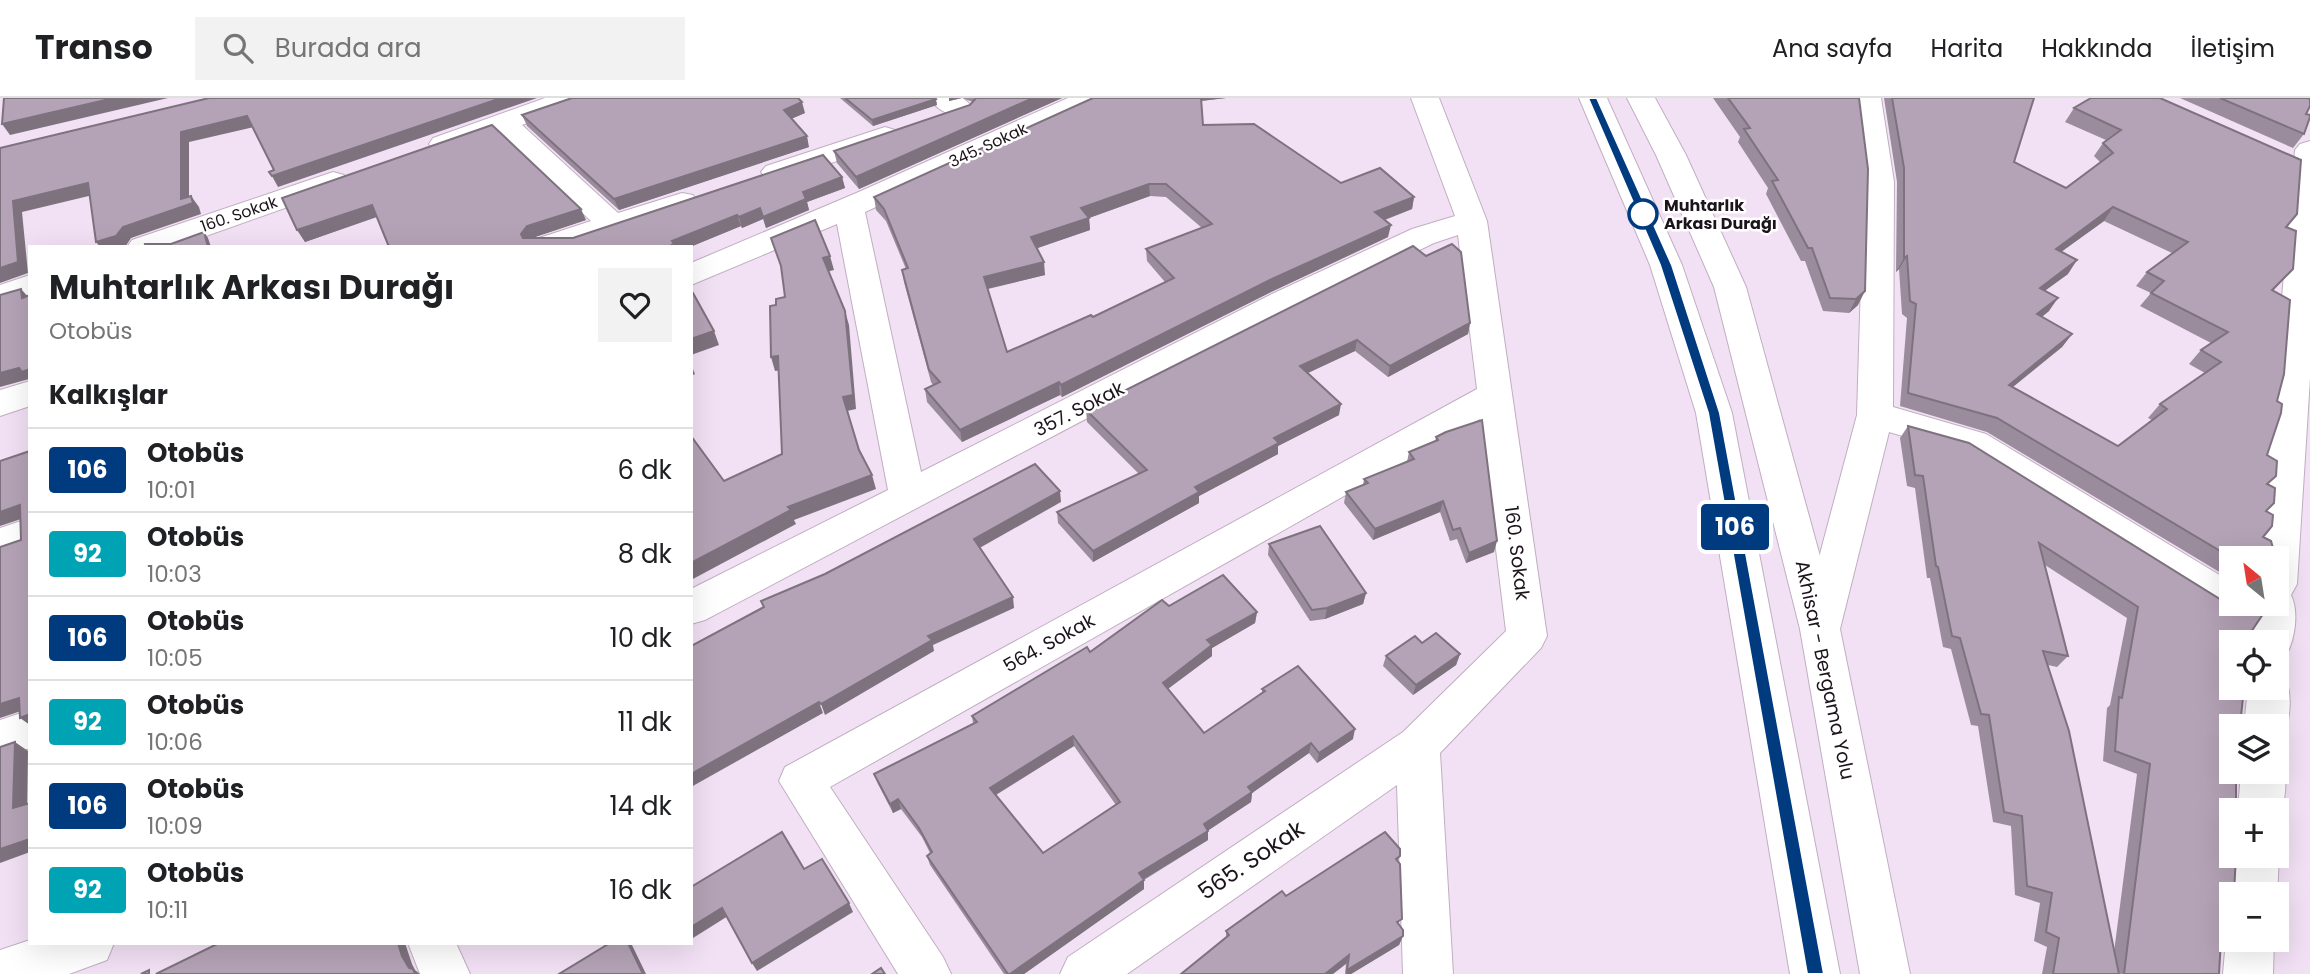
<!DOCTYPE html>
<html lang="tr">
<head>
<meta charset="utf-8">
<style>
  :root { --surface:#fff; --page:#f2f2f2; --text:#202124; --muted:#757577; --line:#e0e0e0 }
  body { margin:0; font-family:Poppins,sans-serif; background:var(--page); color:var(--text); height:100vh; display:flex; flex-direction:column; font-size:26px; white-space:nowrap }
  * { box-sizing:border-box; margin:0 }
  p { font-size:23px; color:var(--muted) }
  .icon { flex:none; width:38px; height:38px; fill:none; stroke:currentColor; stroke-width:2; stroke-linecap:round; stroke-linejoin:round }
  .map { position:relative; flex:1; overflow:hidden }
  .details { position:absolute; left:28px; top:147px; width:665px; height:700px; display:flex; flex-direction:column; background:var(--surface); border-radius:0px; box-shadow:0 7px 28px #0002 }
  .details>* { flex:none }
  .badge { padding:0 14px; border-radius:5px; font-size:24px; line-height:46px }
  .needle { width:46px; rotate:330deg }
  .buttons { position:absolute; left:2219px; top:448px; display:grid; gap:14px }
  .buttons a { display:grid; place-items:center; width:70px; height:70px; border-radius:0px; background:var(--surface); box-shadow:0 7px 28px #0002; font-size:35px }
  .map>.badge { position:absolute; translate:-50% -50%; box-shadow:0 0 0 4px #fff }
  h2 { padding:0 21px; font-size:26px; line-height:63px }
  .round { display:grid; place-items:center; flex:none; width:74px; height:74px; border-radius:0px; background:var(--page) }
  .overview { display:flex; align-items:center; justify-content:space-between; height:119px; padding:0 21px }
  h1 { font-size:33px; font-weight:700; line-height:52px }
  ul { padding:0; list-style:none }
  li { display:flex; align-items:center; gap:21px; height:84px; padding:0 21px; border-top:2px solid var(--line) }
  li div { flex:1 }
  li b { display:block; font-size:26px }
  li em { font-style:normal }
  li .badge { min-width:77px; font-weight:700; text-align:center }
  header { display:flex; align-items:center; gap:42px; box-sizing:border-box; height:98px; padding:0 35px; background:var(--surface); border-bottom:2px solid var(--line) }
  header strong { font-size:33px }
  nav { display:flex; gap:38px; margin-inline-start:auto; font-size:24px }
  .search { width:490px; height:63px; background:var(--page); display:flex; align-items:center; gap:18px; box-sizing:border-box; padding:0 24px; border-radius:0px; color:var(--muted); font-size:26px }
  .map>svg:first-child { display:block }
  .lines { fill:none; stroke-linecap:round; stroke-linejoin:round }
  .minor-casing { stroke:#c0aec1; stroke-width:2 }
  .secondary-casing { stroke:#c0aec1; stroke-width:2 }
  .primary-casing { stroke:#c0aec1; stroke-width:2 }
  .minor { fill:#fff; fill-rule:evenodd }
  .secondary { fill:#fff; fill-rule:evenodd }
  .primary { fill:#fff; fill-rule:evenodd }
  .wall { fill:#9b8c9d; fill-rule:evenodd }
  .shaded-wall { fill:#7e727f }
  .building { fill:#b4a3b6; stroke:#7e727f; stroke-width:2; fill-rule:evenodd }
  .line { fill:#003b80; stroke:#fff; stroke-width:2 }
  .stop-dot { fill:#fff; stroke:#003b80; stroke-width:3.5 }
  .labels { text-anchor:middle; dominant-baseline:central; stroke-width:5; stroke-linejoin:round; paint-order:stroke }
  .far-street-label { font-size:16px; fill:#1b141b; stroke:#fff }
  .far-stop-label { font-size:16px; font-weight:bold; fill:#1b141b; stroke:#fff; text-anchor:start }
  .street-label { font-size:19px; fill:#1b141b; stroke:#fff }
  .near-street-label { font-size:23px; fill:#1b141b; stroke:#fff }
</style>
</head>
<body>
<header>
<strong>Transo</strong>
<div class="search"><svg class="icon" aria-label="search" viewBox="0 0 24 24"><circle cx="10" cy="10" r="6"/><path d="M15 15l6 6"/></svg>Burada ara</div>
<nav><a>Ana sayfa</a><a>Harita</a><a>Hakkında</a><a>İletişim</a></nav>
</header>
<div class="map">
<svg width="2310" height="876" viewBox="0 0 2310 876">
  <rect width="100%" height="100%" fill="#f2e0f4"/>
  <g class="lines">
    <defs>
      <g id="minor">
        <polygon points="545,0 586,0 582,6 522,27 618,115 682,95 693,97 697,104 693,111 577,149 528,149 533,142 591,123 498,36 443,55 433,52 429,46 433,40"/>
        <path d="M929,0H963L975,11L971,17C955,21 938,14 929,0Z"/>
        <path d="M1068,0H1105L1101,6L865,114L921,374L1272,196L1412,131L1455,118L1411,0H1439L1487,123L1547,538L1541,550L1440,655L1453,876H1403L1397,687L1127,876H1060L1068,859L1403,634L1506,533L1480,321L830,689L943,859L951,876H898L779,683L785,669L1477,291L1458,137L1434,145C1187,264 947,395 705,522L691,526V491L888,392L837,126L691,187V165L861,93Z"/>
        <polygon points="1853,0 1881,0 1894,84 1893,309 1986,336 2231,484 2231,506 2250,506 2245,515 2231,520 2217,515 1961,355 1889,334 1840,531 1834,543 1820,548 1806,543 1800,531 1857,317 1864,84"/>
        <polygon points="885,29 895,32 899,38 895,44 776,83 766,80 761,74 766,68"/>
        <polygon points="333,74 344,77 348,83 344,89 175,149 127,149 132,142"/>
        <polygon points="30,177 30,199 0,209 0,187"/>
        <polygon points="30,283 30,308 0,318 0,292"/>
        <polygon points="30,420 30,451 0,461 0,430"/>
        <polygon points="30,612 30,650 0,660 0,622"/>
        <polygon points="30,842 30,845 114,845 107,862 69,876 0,876 0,852"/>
        <polygon points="408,845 456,845 470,876 420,876"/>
      </g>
      <g id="secondary">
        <path d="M2310,43V280L2297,486L2291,497C2299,514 2295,540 2287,556L2277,559V544H2251L2255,506H2277V460H2259L2295,52L2300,46Z"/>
        <path d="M2277,575L2284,577C2293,597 2291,622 2281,641L2277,643V628H2244L2248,590H2277Z"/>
        <path d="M2277,659C2291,676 2285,706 2277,725V712H2238L2241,674H2277Z"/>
        <polygon points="2277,753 2279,758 2277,798 2231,798 2233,758 2277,758"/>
        <polygon points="2231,829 2231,842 2274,842 2273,876 2223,876 2226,842"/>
      </g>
      <g id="primary">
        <polygon points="1579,0 1607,0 1682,167 1732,315 1840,876 1790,876 1696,315 1650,167"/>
        <polygon points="1627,0 1655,0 1686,57 1746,189 1840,531 1910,876 1860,876 1800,531 1714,189 1656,57"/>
      </g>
    </defs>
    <use href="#minor" class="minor-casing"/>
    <use href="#secondary" class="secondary-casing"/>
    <use href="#primary" class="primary-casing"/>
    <use href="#minor" class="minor"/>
    <use href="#secondary" class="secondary"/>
    <use href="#primary" class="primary"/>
  </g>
  <g class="wall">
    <polygon points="840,0 935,0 937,7 873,28"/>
    <polygon points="949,0 1062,0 859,91 837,65 834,53 970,7 973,4 962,0 949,3"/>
    <path d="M1093,0H1226L1201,3L1203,27L1341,85L1414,99L1412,111L1385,122L1388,139L1271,194L1062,299L1060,297L962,344L927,304L925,291L933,287L931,284L904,184L902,172L906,171L886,123L876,112L874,99ZM1150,98L1166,99L1202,130L1146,151L1147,163L1165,184L1093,219L1007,254L988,191L1045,177L1037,150L1090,132L1089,120Z"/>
    <polygon points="1713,0 1859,0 1858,207 1849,215 1823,213 1805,163 1801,163 1766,96 1768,90 1738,44 1740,39"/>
    <path d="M1884,0H2034L2014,64L2066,90L2100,64L2094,58L2103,45L2106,42L2065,24L2074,10L2091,0L2297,116L2286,129L2293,171L2273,193L2277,303L2267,357L2268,386L2266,413L2231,460V481L1987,334L1900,308L1907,220L1902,216L1899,171L1896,174L1897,84ZM2104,123L2172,155L2147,174L2136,188L2151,195L2140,208L2211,245L2201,252L2189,266L2205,275L2160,306L2148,320L2152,322L2118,348L2013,289L2062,249L2072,236L2042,219L2049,213L2045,192L2068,176L2061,154Z"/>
    <polygon points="2180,0 2308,0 2304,36 2293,50"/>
    <polygon points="805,15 791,21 809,49 619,112 527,28 522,17"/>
    <polygon points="842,79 845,90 807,104 809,112 766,130 763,121 742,130 741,128 690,149 389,149 377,119 305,144 282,100 586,122 532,140 573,140"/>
    <polygon points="1426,158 1470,225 1468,236 1388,279 1355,253 1308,275 1339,317 1278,348 1278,356 1199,398 1199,405 1093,464 1058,425 1057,414 1139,376 1087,324 1086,312"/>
    <path d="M1908,328L2231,544L2234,795L2224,802L2219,876H2042L2047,849L2034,843L2040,805L2015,797L2011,728L1993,724L1978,628L1971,627L1951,551L1943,549L1930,480H1927L1915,390L1907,388L1900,340ZM2045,467L2127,520L2110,607L2107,610L2103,663L2137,676L2114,854L2048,567L2057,569L2068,558Z"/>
    <polygon points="1446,334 1494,454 1466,465 1457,441 1450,443 1440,414 1373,442 1344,405 1346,394 1363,387 1364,381 1407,364 1409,354 1435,344 1436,339"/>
    <polygon points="1269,446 1366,495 1363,506 1325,521 1310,523 1268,457"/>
    <path d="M1169,508L1257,514L1255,525L1212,550V558L1168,591L1204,635L1262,595V591L1353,641L1317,665L1309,655L1252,695L1251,704L1208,732V742L1144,782V791L1024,876H1004L930,767L927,758L930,755L922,739L901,711L893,715L878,686L874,676L973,625L972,618L1090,554ZM1074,648L1116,707L1043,755L996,697Z"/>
    <polygon points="1422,545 1460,556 1456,567 1413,597 1383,568 1386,558"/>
    <polygon points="1400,758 1398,763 1399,828 1403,838 1399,847 1351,876 1345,876 1346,866 1226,840 1226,833 1286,798"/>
  </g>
  <g class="shaded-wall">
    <polygon points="114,0 168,0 10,37 2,26"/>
    <polygon points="501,0 537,0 278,89 272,78"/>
    <polygon points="949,0 962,0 949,3"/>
    <polygon points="1033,0 1062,0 859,91 856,79"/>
    <polygon points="1200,0 1226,0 1200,3"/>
    <polygon points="936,1 937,7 873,28 872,22"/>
    <polygon points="802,4 805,15 786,23 784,12"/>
    <polygon points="247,18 254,29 189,44 189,106 191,98 199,109 201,116 131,140 125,149 100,149 96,144 123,129 181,101 181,34"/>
    <polygon points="807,38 809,49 619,112 614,101"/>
    <polygon points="842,79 845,90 807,104 809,112 766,130 763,119 803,94"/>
    <polygon points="88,85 97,96 22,114 28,175 0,185 0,170 13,103"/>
    <polygon points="1149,86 1150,98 1089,120 1090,132 1032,152 1031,139 1081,110"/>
    <polygon points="1414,99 1412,111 1373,126 1375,114"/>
    <polygon points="372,107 379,118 305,144 297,132"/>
    <polygon points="2113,109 2104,123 2047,164 2056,151"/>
    <polygon points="760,110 763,121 742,130 739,119"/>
    <polygon points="581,111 586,122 532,140 526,147 521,136 527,128"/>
    <polygon points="737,117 741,128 690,149 668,149 672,143"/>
    <polygon points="1391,127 1388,139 1271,194 1062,299 1061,287 1272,181"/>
    <polygon points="204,134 208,140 211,149 208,149"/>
    <polygon points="830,158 834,172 826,174 823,160"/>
    <polygon points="1907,158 1899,171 1896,174 1904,160"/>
    <polygon points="2077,162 2068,176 2031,203 2040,190"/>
    <polygon points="1044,164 1045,177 986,191 984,179"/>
    <polygon points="21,191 30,201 22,200"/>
    <polygon points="1865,193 1858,207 1849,215 1856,201"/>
    <polygon points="2058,200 2049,213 2027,230 2037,216"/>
    <polygon points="845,213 849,227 856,311 847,313 843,299"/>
    <polygon points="1470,225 1468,236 1388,279 1390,268"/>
    <polygon points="714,233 719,247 691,257 691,241"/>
    <polygon points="2072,236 2062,249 1999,300 2009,287"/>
    <polygon points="1357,242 1355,253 1299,279 1300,268"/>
    <polygon points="778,258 783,272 775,273 771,259"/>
    <polygon points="691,267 695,276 691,278"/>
    <polygon points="19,270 30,271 30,282 29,281 0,289 0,275"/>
    <polygon points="1059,284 1060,297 962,344 960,332"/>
    <polygon points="1341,306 1339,317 1278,348 1278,356 1199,398 1199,405 1093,464 1093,453 1274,340"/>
    <polygon points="872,377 876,391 794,422 796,426 691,482 691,465 788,409"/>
    <polygon points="1060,393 1061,404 976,452 974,441"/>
    <polygon points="1443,403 1440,414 1373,442 1375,431"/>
    <polygon points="20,407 30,418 0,428 0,414"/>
    <polygon points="1497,443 1494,454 1466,465 1469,455"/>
    <polygon points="1366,495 1363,506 1325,521 1327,510"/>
    <polygon points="1013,499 1014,510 933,547 934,553 825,617 821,606 928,538"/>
    <polygon points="1257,514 1255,525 1212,550 1212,558 1162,595 1163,585 1207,542"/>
    <polygon points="1460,556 1456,567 1413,597 1416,587"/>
    <polygon points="19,600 30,610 0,620 0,606"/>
    <polygon points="819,604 823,615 691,689 691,676"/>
    <polygon points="30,616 30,627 20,620"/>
    <polygon points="1355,631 1353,641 1317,665 1319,655"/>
    <polygon points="1073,638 1074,648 992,699 990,690"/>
    <polygon points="15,644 28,653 27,719 13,710"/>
    <polygon points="1311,645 1309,655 1252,695 1251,704 1203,736 1204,726 1248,689"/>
    <polygon points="898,701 901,711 893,715 890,706"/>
    <polygon points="1208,733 1208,742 1139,784 1139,775"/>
    <polygon points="30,741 30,754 0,765 0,751"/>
    <polygon points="1144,782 1144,791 1024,876 1010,876"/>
    <polygon points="849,805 853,814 757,873 752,865"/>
    <polygon points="722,810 728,818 693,840 691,837 691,829"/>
    <polygon points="1403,838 1399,847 1351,876 1346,876 1347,872"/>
    <polygon points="398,845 405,845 412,866 415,872 420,876 415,876 409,870 402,858"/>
    <polygon points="628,845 631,845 646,876 643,876"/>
    <polygon points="1349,857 1346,866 1333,876 1325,876"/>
  </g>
  <g class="building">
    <polygon points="4,0 114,0 2,26"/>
    <polygon points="209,0 501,0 272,78 269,74 274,72 247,18 181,34 181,101 191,98 193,105 123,129 116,138 96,144 88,85 13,103 18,164 0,170 0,50"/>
    <polygon points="572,0 798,0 802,4 784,12 807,38 614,101 522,17"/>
    <polygon points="845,0 935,0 936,1 872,22"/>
    <polygon points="976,0 1033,0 856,79 834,53 970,7"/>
    <path d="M1093,0H1201L1203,27L1254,26L1341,85L1380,70L1414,99L1375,114L1391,127L1272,181L1061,287L1059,284L960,332L925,291L940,284L929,272L902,172L908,170L884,111L874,99ZM1149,86H1166L1212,126L1146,151L1174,180L1093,219L1091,217L1007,254L984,179L1044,164L1031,139L1089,120L1081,110Z"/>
    <polygon points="1728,0 1859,0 1868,71 1865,193 1856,201 1830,200 1812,150 1808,150 1772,83 1778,82 1744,31 1750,30"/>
    <path d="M1892,0H2034L2014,64L2066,90L2113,55L2103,45L2121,32L2074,10L2091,0H2160L2301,62L2297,116L2286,129L2296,133L2293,171L2272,192L2290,202L2284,276L2277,303L2282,306L2281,315L2267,357L2277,363L2276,378L2267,386L2275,390L2274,405L2266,413L2273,417L2272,428L2263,439L2271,443L2273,450L2265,460H2232L1997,320L1908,295L1916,206L1910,203L1907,158L1904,160V70ZM2113,109L2188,144L2147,174L2164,183L2151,195L2228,234L2201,252L2221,264L2160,306L2167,311L2118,348L2009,287L2072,236L2037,216L2058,200L2040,190L2077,162L2056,151Z"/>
    <polygon points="2220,0 2308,0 2310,1 2310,8 2306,16 2310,17 2310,19 2304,36"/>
    <polygon points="492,27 581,111 527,128 521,136 523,140 573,140 823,57 842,79 803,94 806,101 763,119 760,110 739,119 737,117 672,143 674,146 668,149 389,149 372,107 297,132 282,100"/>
    <polygon points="815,122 830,158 823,160 845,213 853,297 843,299 859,352 872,377 788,409 791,412 691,465 691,338 724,383 782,356 778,258 771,259 770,208 776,207 776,201 785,199 781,168 771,140"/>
    <polygon points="204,134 208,149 146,149 145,146 171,146"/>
    <polygon points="1452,146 1461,154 1470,225 1390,268 1357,242 1300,268 1341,306 1274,340 1279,345 1195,389 1199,394 1093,453 1057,414 1147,372 1086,312 1413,148 1426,158"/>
    <polygon points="21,191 22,200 30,197 30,271 22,274 19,270 0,275 0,197"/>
    <polygon points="693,195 714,233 691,241 691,196"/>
    <polygon points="1482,322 1497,443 1469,455 1460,430 1453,432 1443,403 1375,431 1346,394 1368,385 1364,381 1414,361 1409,354 1438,342 1436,339 1446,334"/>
    <polygon points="1908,328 1969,345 2228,506 2243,511 2251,509 2263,516 2249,537 2259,542 2257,544 2231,544 2231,590 2244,590 2240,628 2231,628 2231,674 2236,674 2236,712 2231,712 2231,758 2236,758 2234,795 2224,791 2219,876 2124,876 2150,666 2115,653 2119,599 2122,600 2138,509 2039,445 2068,558 2043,553 2069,633 2119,876 2053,876 2059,840 2046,834 2052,795 2027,788 2022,718 2004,714 1989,617 1981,616 1960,540 1952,538 1938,469 1936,468 1923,378 1915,377"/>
    <polygon points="30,353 30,616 20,620 19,600 0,606 0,449 21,442 20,407 0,414 0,363"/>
    <polygon points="1035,366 1060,393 974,441 1013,499 928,538 932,542 821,606 819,604 691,676 691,548 764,509 761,503 825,476"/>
    <polygon points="1320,428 1366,495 1327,510 1312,512 1269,446"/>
    <path d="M1223,477L1257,514L1207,542L1212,547L1163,585L1204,635L1265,593L1262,591L1298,568L1355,631L1319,655L1311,645L1248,689L1252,694L1204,726L1208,733L1139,775L1144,782L1010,876H1008L927,758L932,754L919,730L898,701L890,706L874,676L977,624L972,618L1087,549L1090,554L1162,502L1169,508ZM1073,638L1120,704L1043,755L990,690Z"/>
    <polygon points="1436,535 1460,556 1416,587 1386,558 1415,538 1422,545"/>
    <polygon points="15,644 13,710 30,705 30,741 0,751 0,649"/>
    <polygon points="782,734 804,771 822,761 849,805 752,865 722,810 691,829 691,789"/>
    <polygon points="1385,734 1400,751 1400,758 1396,761 1400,766 1402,821 1397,824 1403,832 1403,838 1347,872 1349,857 1325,876 1181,876 1229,837 1226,833 1282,793 1286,798"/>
    <polygon points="219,845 398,845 402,858 409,870 413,871 415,876 156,876"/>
    <polygon points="610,845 628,845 643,876 559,876"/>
    <polygon points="881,870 885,876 872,876"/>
    <polygon points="149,872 149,876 141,876"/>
  </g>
  <polygon class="line" points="1588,0 1597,0 1672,167 1720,315 1824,876 1807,876 1708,315 1660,167"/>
  <circle class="stop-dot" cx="1643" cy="116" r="14"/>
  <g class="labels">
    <g class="far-street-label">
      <text transform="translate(988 47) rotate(-25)">345. Sokak</text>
      <text transform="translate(239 116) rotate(-19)">160. Sokak</text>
    </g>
    <g class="far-stop-label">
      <text x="1664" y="107">Muhtarlık<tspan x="1664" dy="18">Arkası Durağı</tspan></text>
    </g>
    <g class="street-label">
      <text transform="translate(1079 311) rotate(-27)">357. Sokak</text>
      <text transform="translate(1517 455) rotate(83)">160. Sokak</text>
      <text transform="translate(1049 545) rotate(-29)">564. Sokak</text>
      <text transform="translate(1825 572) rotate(78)">Akhisar - Bergama Yolu</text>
    </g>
    <g class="near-street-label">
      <text transform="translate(1251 762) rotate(-34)">565. Sokak</text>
    </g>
  </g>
</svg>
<div class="buttons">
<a><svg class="needle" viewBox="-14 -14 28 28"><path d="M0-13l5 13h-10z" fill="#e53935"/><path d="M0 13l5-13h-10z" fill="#757577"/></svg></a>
<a><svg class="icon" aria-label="locate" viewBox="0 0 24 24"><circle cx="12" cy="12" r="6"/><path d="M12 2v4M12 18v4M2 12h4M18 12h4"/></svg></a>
<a><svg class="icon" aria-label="layers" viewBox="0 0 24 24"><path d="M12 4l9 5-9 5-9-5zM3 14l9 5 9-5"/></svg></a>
<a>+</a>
<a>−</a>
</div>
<b class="badge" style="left:1735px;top:429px;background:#003b80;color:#fff">106</b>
<section class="details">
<div class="overview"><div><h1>Muhtarlık Arkası Durağı</h1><p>Otobüs</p></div><a class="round"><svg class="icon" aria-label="heart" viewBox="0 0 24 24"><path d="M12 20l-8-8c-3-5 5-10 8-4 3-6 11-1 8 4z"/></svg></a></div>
<h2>Kalkışlar</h2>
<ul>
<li><span class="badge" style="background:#003b80;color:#fff">106</span><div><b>Otobüs</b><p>10:01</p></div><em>6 dk</em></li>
<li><span class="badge" style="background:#00a3b4;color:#fff">92</span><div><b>Otobüs</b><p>10:03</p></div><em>8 dk</em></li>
<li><span class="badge" style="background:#003b80;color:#fff">106</span><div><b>Otobüs</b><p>10:05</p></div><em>10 dk</em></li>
<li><span class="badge" style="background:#00a3b4;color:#fff">92</span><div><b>Otobüs</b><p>10:06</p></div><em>11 dk</em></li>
<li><span class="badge" style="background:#003b80;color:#fff">106</span><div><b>Otobüs</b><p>10:09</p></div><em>14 dk</em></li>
<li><span class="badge" style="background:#00a3b4;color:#fff">92</span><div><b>Otobüs</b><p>10:11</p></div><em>16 dk</em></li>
</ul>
</section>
</div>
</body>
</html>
